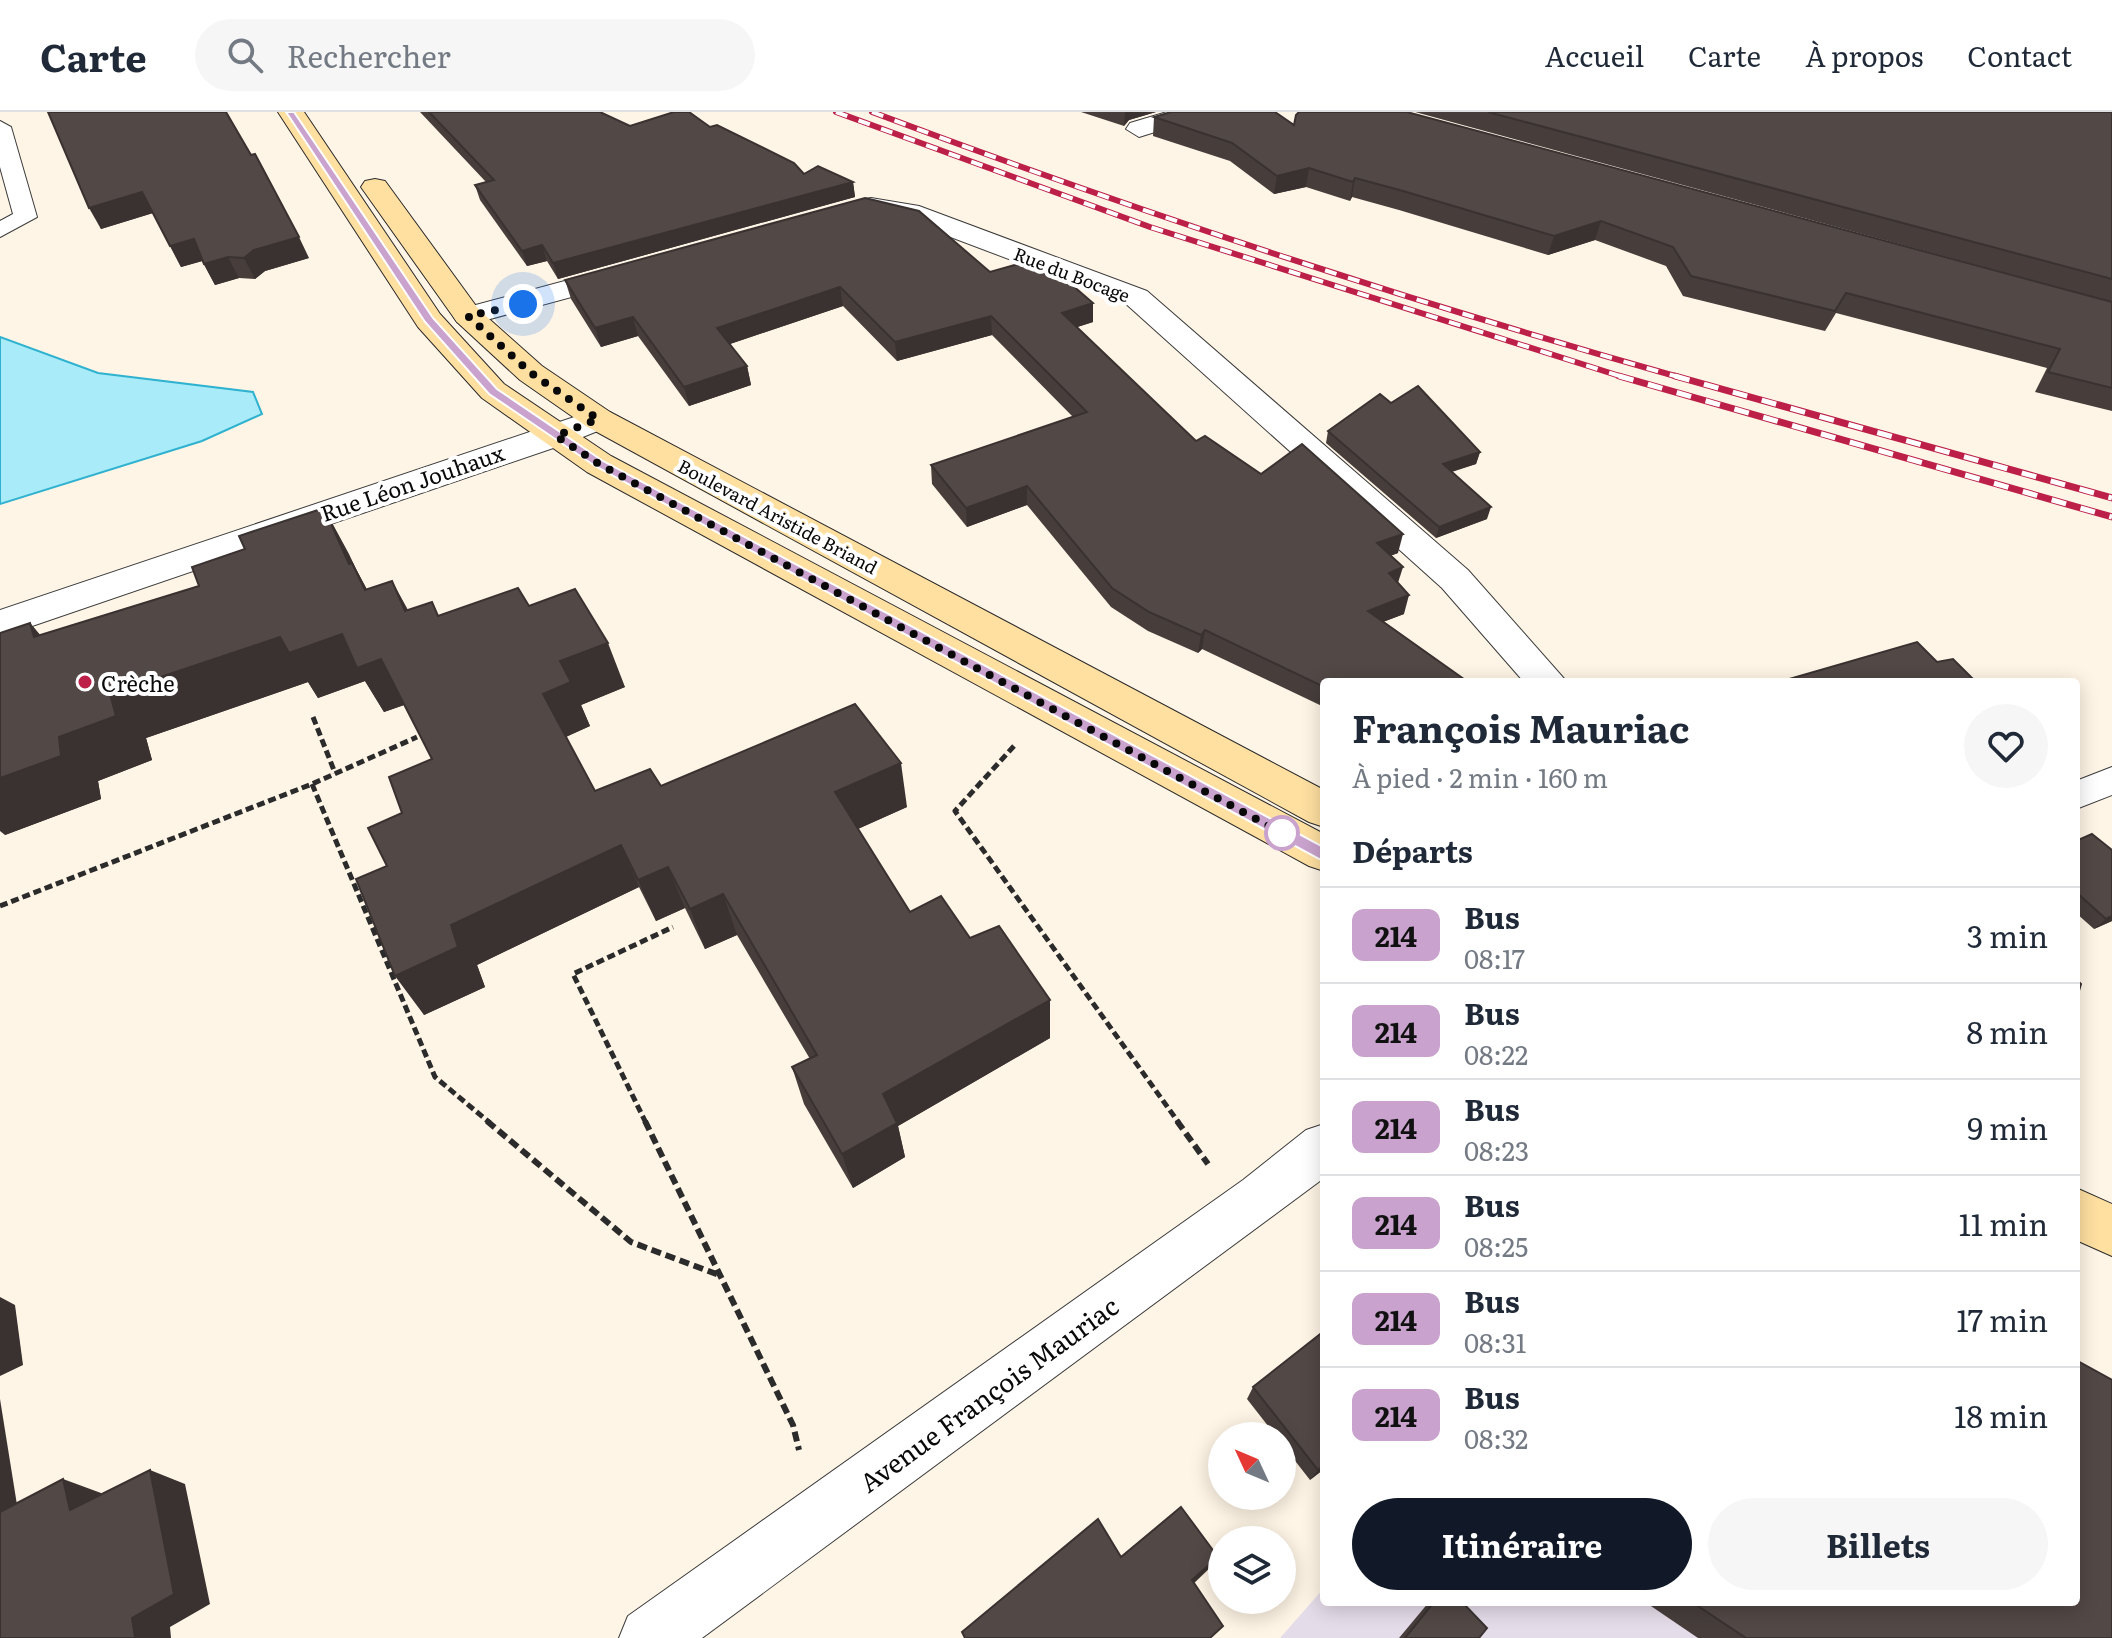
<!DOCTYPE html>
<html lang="fr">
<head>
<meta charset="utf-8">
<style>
  :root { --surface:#fff; --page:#f6f6f7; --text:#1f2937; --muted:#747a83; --line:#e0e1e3; --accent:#111827 }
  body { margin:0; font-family:Literata,serif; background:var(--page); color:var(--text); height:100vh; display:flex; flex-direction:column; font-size:30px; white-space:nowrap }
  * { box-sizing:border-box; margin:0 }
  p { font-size:26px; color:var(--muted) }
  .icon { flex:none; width:44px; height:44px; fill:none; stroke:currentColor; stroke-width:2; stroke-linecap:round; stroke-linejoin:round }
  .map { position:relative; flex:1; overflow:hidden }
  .sheet { position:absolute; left:1320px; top:566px; width:760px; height:928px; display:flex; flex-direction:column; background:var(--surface); border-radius:8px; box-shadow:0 4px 20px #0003 }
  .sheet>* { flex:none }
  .badge { padding:0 16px; border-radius:12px; font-size:28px; line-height:52px }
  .needle { width:52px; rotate:314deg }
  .controls { position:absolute; left:1208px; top:1310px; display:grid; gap:16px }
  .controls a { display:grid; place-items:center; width:88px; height:88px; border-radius:50%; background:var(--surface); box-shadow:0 4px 20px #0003; font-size:40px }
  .you { position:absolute; width:40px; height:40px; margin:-20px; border:6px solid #fff; border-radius:50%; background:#1a73e8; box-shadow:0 0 0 12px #1a73e833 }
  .map>.badge { position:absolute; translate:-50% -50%; box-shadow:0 0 0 4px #fff }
  h2 { padding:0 32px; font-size:30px; line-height:72px }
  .round { display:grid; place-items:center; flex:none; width:84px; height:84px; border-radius:42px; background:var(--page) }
  .summary { display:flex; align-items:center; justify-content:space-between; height:136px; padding:0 32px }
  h1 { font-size:38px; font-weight:700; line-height:60px }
  .cta { display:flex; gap:16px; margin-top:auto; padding:16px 32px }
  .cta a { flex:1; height:92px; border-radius:48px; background:var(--accent); color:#fff; font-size:32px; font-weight:700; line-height:92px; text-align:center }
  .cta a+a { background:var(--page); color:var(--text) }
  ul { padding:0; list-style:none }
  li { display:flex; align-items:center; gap:24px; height:96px; padding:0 32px; border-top:2px solid var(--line) }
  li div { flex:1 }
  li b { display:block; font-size:30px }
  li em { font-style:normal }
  li .badge { min-width:88px; font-weight:700; text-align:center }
  header { display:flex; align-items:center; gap:48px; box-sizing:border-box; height:112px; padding:0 40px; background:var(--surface); border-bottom:2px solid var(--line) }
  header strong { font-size:38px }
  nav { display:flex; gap:44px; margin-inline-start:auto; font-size:28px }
  .search { width:560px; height:72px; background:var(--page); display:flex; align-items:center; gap:20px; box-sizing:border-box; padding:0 28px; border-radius:44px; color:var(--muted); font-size:30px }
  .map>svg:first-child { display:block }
  .industrial { fill:#e5dce9 }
  .water { fill:#a9ebf8; stroke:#2fb2d0; stroke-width:2 }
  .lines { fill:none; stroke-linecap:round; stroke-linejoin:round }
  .service-casing { stroke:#3c3c3c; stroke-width:2 }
  .minor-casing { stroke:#3c3c3c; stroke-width:2 }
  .tertiary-casing { stroke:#3c3c3c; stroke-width:2 }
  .secondary-casing { stroke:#2b2b2b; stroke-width:2 }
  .path-far1 { stroke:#2b2b2b; stroke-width:5; stroke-dasharray:8 4; stroke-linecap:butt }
  .path { stroke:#2b2b2b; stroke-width:6; stroke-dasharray:10 5; stroke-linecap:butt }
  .service { fill:#fff; fill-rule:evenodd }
  .minor { fill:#fff; fill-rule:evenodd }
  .tertiary { fill:#fff; fill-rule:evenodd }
  .secondary { fill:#ffe0a1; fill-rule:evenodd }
  .rail-far1-casing { stroke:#bc1f48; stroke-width:6 }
  .rail-casing { stroke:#bc1f48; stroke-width:7 }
  .rail-far1 { stroke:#fff; stroke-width:4; stroke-dasharray:12; stroke-linecap:butt }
  .rail { stroke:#fff; stroke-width:5; stroke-dasharray:15; stroke-linecap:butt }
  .wall { fill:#473e3c }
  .shaded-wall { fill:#393231 }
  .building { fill:#524846; stroke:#393231; stroke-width:2 }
  .line { fill:#c9a3cd; stroke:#fff; stroke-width:2 }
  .walk { stroke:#090909; stroke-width:8; stroke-dasharray:0 14.4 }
  .poi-dot { fill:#bc1f48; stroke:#fff; stroke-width:3 }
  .stop-dot { fill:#fff; stroke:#c9a3cd; stroke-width:4 }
  .labels { text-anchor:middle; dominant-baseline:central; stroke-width:8; stroke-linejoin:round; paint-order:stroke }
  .far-street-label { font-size:18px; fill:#090909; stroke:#fff }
  .street-label { font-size:22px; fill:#090909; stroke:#fff }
  .poi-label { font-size:22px; fill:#090909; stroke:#fff; text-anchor:start }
  .near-street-label { font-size:26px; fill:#090909; stroke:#fff }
</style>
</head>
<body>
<header>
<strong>Carte</strong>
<div class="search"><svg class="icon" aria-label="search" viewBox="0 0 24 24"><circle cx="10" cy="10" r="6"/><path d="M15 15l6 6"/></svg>Rechercher</div>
<nav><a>Accueil</a><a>Carte</a><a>À propos</a><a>Contact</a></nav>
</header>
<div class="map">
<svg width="2112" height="1526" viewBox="0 0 2112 1526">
  <rect width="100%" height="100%" fill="#fff5e6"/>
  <polygon class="industrial" points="1324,1476 1324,1490 2021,1490 2079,1526 1280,1526"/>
  <polygon class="water" points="0,225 98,261 253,280 262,302 202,329 0,392"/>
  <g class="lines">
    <defs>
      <g id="service">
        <polygon points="0,9 11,15 37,105 0,125 0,109 13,102 0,55"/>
        <polygon points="2112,655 2112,683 2076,697 2076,669"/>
      </g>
      <g id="minor">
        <polygon points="1167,0 1207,0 1203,5 1139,25 1126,17 1130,11"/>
        <polygon points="598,297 610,300 615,307 610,314 568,331 0,525 0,498"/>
        <polygon points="1324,1012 1324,1066 702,1526 619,1526 628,1504 1243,1068 1306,1018"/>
      </g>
      <g id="tertiary">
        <polygon points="871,86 919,94 1147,179 1468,458 1567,570 1524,570 1442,476 1125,191 903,107 861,100 857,94 861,88"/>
        <polygon points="624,153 634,156 639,162 634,168 468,213 457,210 453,204 457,198"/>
      </g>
      <g id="secondary">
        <polygon points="278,0 304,0 440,202 504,272 611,344 1324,722 1324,759 1309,754 587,360 482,286 418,215"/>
        <polygon points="375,67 385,69 479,198 542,254 610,300 1324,678 1324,715 1309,710 586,314 520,268 457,210 361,75 365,69"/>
        <polygon points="2076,1076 2112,1092 2112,1144 2076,1128"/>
      </g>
    </defs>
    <use href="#service" class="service-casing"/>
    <use href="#minor" class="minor-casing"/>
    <use href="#tertiary" class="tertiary-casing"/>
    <use href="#secondary" class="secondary-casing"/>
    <g class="path-far1">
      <polyline points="313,605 335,661"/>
      <polyline points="1014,634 955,699 1179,1011"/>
      <polyline points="312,672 435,965 490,1011"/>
      <polyline points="0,794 312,672 417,625"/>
      <polyline points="646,1011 573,862 673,815"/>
    </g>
    <g class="path">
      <polyline points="487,1009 631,1130 719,1163"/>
      <polyline points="645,1009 793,1313 799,1338"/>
      <polyline points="1177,1009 1208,1052"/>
    </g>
    <use href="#service" class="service"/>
    <use href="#minor" class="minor"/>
    <use href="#tertiary" class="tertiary"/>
    <use href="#secondary" class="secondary"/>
    <defs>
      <g id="rail-far1">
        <polyline points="836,0 1150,115 1626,266"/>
        <path d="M872,0C1138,100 1408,189 1682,266"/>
      </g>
      <g id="rail">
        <polyline points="1619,264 2112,405"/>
        <polyline points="1675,264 2112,386"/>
      </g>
    </defs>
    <use href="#rail-far1" class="rail-far1-casing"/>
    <use href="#rail" class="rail-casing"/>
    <use href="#rail-far1" class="rail-far1"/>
    <use href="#rail" class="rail"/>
  </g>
  <g class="wall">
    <polygon points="48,0 309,146 265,159 255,167 239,166 215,173 202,149 181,155 153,101 101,117"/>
    <polygon points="420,0 600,0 630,14 710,15 804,62 853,70 855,85 558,167 547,149 527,154 480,88 475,73 486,70"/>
    <polygon points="1081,0 1156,0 1129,8 1124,14"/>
    <polygon points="1415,0 2112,0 2112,190"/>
    <polygon points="1154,5 1294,13 2112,190 2112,299 2035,280 2047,256 1836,201 1825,219 1683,184 1666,154 1595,128 1548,143 1399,98 1352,85 1350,89 1306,75 1274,82 1230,49 1153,24"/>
    <polygon points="1043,154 1093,191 1093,210 1077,215 1196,329 1261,362 1398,441 1390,444 1398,471 1404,502 1383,510 1324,570 1324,595 1202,537 1198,541 1148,519 1111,495 1027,393 967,415 932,372 931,353 1073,305 992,223 897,249 843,194 730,232 747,254 751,273 689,294 638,224 601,235 571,187 565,168 990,160"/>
    <polygon points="1391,291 1480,340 1476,352 1452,360 1487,407 1436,426 1326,331 1328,319"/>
    <polygon points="324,396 367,478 392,469 408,498 439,504 529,494 625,575 581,593 590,614 566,625 595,679 661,674 907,695 858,717 910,800 970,826 1050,926 898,1014 905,1045 853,1076 804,992 792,955 810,947 737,823 705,837 685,796 656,809 639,775 477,853 485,875 424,903 387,754 402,701 432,647 404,593 384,600 365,569 318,586 308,570 146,626 152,648 98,669 101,687 5,723 30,511 40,523 199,474 245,437"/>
    <polygon points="2076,729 2112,809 2094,817 2076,801"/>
    <polygon points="1253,1275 1324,1357 1310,1368 1282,1332 1282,1324 1276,1324 1247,1287"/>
    <polygon points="1429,1490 1462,1490 1479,1526 1399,1526"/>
    <polygon points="1645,1490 2076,1490 2112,1526 1698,1526"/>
  </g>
  <g class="shaded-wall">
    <polygon points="1125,0 1156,0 1129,8 1124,14"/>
    <polygon points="1309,56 1306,75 1274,82 1277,64"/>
    <polygon points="1355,66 1352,85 1350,89 1353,70"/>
    <polygon points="853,70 855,85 558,167 553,151"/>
    <polygon points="142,80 153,101 101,117 89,96"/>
    <polygon points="1601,109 1595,128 1548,143 1554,124"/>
    <polygon points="299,125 309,146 265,159 255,167 244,146 254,138"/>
    <polygon points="194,127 206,148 181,155 170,134"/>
    <polygon points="542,133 547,149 527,154 522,139"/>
    <polygon points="228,145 239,166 215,173 204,152"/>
    <polygon points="840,175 843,194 721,235 717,216"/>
    <polygon points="1093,191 1093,210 1062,220 1062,201"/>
    <polygon points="991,204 992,223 897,249 895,230"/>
    <polygon points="633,205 638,224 601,235 595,216"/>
    <polygon points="747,254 751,273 689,294 684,275"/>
    <polygon points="1480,340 1476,352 1440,363 1443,352"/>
    <polygon points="1027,374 1027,393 967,415 966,396"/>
    <polygon points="1491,395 1487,407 1436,426 1439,415"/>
    <polygon points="324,396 349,442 356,457 377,496 349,452"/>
    <polygon points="1403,422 1398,441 1373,450 1377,431"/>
    <polygon points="1403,455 1397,474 1389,461"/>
    <polygon points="392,469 416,514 405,499"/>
    <polygon points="1409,483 1404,502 1364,517 1368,499"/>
    <polygon points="30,511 68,556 34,525"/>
    <polygon points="1205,518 1202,537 1198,541 1201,523"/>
    <polygon points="342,522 381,547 407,592 384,600 365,569 318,586 308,570 146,626 152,648 98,669 101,687 5,723 0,719 0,666 59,625 110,582 280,525"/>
    <polygon points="608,531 625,575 581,593 590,614 563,626 543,582 560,549"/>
    <polygon points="901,651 907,695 844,723 835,680"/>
    <polygon points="621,733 639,775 477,853 485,875 424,903 395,864 451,813"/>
    <polygon points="668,755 685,796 656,809 638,768"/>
    <polygon points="723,782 737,823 705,837 690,797"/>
    <polygon points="2112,804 2112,809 2094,817 2106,807"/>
    <polygon points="1050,888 1050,926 898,1014 905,1045 853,1076 842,1042 883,982"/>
    <polygon points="0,1185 15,1193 23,1253 0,1264"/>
    <polygon points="0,1287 22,1424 0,1417"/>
    <polygon points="1324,1353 1324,1357 1310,1368 1318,1358"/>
    <polygon points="150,1358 185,1372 210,1492 170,1515 171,1526 135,1526 132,1506"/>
    <polygon points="63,1367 101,1381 108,1412 70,1398"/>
    <polygon points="1218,1445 1214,1452 1189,1476 1192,1468"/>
  </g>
  <g class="building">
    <polygon points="48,0 226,0 251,43 255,42 299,125 254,138 244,146 228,145 204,152 194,127 170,134 142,80 89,96"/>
    <polygon points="429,0 600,0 630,14 674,0 689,0 710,15 717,13 794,51 804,62 818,54 853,70 553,151 542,133 522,139 475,73 494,68"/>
    <polygon points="1171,0 1275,0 1294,13 1296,3 1299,0 1407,0 2112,190 2112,276 2048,260 2060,237 1846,181 1835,199 1691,164 1673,135 1601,109 1554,124 1403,79 1355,66 1353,70 1309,56 1277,64 1232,31 1154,5"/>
    <polygon points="1488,0 2112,0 2112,167"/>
    <polygon points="865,86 919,99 990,160 1036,147 1043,154 1049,153 1093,191 1062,201 1196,329 1205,324 1261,362 1302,332 1403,422 1377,431 1403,455 1389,461 1409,483 1368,499 1468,570 1324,570 1324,575 1205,518 1201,523 1149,500 1112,476 1027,374 966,396 931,353 1087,300 991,204 895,230 840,175 717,216 747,254 684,275 633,205 595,216 565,168"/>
    <polygon points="1418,274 1480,340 1443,352 1491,395 1439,415 1328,319 1380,282 1391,291"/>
    <polygon points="324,396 349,452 352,451 365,478 392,469 405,499 432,490 438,504 518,476 529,494 575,477 608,531 560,549 571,570 543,582 595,679 650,657 661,674 855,592 901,651 835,680 910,800 941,784 970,826 999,814 1050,888 883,982 897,1011 842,1042 792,955 817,943 723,782 690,797 668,755 638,768 621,733 451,813 458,835 395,864 356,767 387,754 368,716 402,701 389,665 432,647 381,547 357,556 342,522 289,541 280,525 110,582 116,604 59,625 61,644 0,666 0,521 30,511 34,525 199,474 192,455 245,437 239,424"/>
    <polygon points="1917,530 1937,550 1953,547 1976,570 1779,570"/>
    <polygon points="2092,722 2112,738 2112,804 2106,807 2076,780 2076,729"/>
    <polygon points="2076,867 2081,872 2076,889"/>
    <polygon points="1324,1219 1324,1353 1318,1358 1253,1275"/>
    <polygon points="2076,1248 2112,1268 2112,1526 1746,1526 1692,1490 2076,1490"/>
    <polygon points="150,1358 174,1482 132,1506 135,1526 0,1526 0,1400 63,1367 70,1398"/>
    <polygon points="1181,1395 1218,1445 1192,1468 1223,1514 1210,1526 965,1526 962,1520 1098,1407 1121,1445"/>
    <polygon points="1434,1490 1462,1490 1487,1516 1479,1526 1405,1526"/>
  </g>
  <polygon class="line" points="286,0 294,0 433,206 497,277 603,349 1329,738 1329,747 1319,747 595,354 489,282 425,210"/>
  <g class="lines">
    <polyline class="walk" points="523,192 468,204 531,261 598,307 556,324 599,352 1282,721"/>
  </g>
  <circle class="poi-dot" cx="85" cy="570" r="8"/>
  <circle class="stop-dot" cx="1282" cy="721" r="16"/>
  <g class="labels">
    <g class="far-street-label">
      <text transform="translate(1072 162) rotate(21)">Rue du Bocage</text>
      <text transform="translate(778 404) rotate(28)">Boulevard Aristide Briand</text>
    </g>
    <g class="street-label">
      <text transform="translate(412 370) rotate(-19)">Rue Léon Jouhaux</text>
    </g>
    <g class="poi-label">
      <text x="101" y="570">Crèche</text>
    </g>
    <g class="near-street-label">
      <text transform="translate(988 1281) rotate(-36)">Avenue François Mauriac</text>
    </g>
  </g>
</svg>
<div class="controls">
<a><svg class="needle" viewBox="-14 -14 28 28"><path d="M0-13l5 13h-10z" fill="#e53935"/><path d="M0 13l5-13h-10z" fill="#747a83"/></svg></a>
<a><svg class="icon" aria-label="layers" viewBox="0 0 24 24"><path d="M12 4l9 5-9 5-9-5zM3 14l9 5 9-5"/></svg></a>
</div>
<div class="you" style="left:523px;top:192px"></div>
<section class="sheet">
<div class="summary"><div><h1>François Mauriac</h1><p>À pied · 2 min · 160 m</p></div><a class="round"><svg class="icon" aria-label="heart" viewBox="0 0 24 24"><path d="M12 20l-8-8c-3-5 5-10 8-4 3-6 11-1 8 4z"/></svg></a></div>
<h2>Départs</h2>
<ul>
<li><span class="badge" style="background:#c9a3cd;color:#111">214</span><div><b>Bus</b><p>08:17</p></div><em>3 min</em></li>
<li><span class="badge" style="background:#c9a3cd;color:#111">214</span><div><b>Bus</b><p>08:22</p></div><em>8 min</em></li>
<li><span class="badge" style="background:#c9a3cd;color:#111">214</span><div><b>Bus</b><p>08:23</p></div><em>9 min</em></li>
<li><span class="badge" style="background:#c9a3cd;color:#111">214</span><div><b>Bus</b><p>08:25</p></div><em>11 min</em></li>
<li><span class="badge" style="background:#c9a3cd;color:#111">214</span><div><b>Bus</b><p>08:31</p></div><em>17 min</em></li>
<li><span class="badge" style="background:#c9a3cd;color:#111">214</span><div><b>Bus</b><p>08:32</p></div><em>18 min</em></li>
</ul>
<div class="cta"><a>Itinéraire</a><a>Billets</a></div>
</section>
</div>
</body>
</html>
